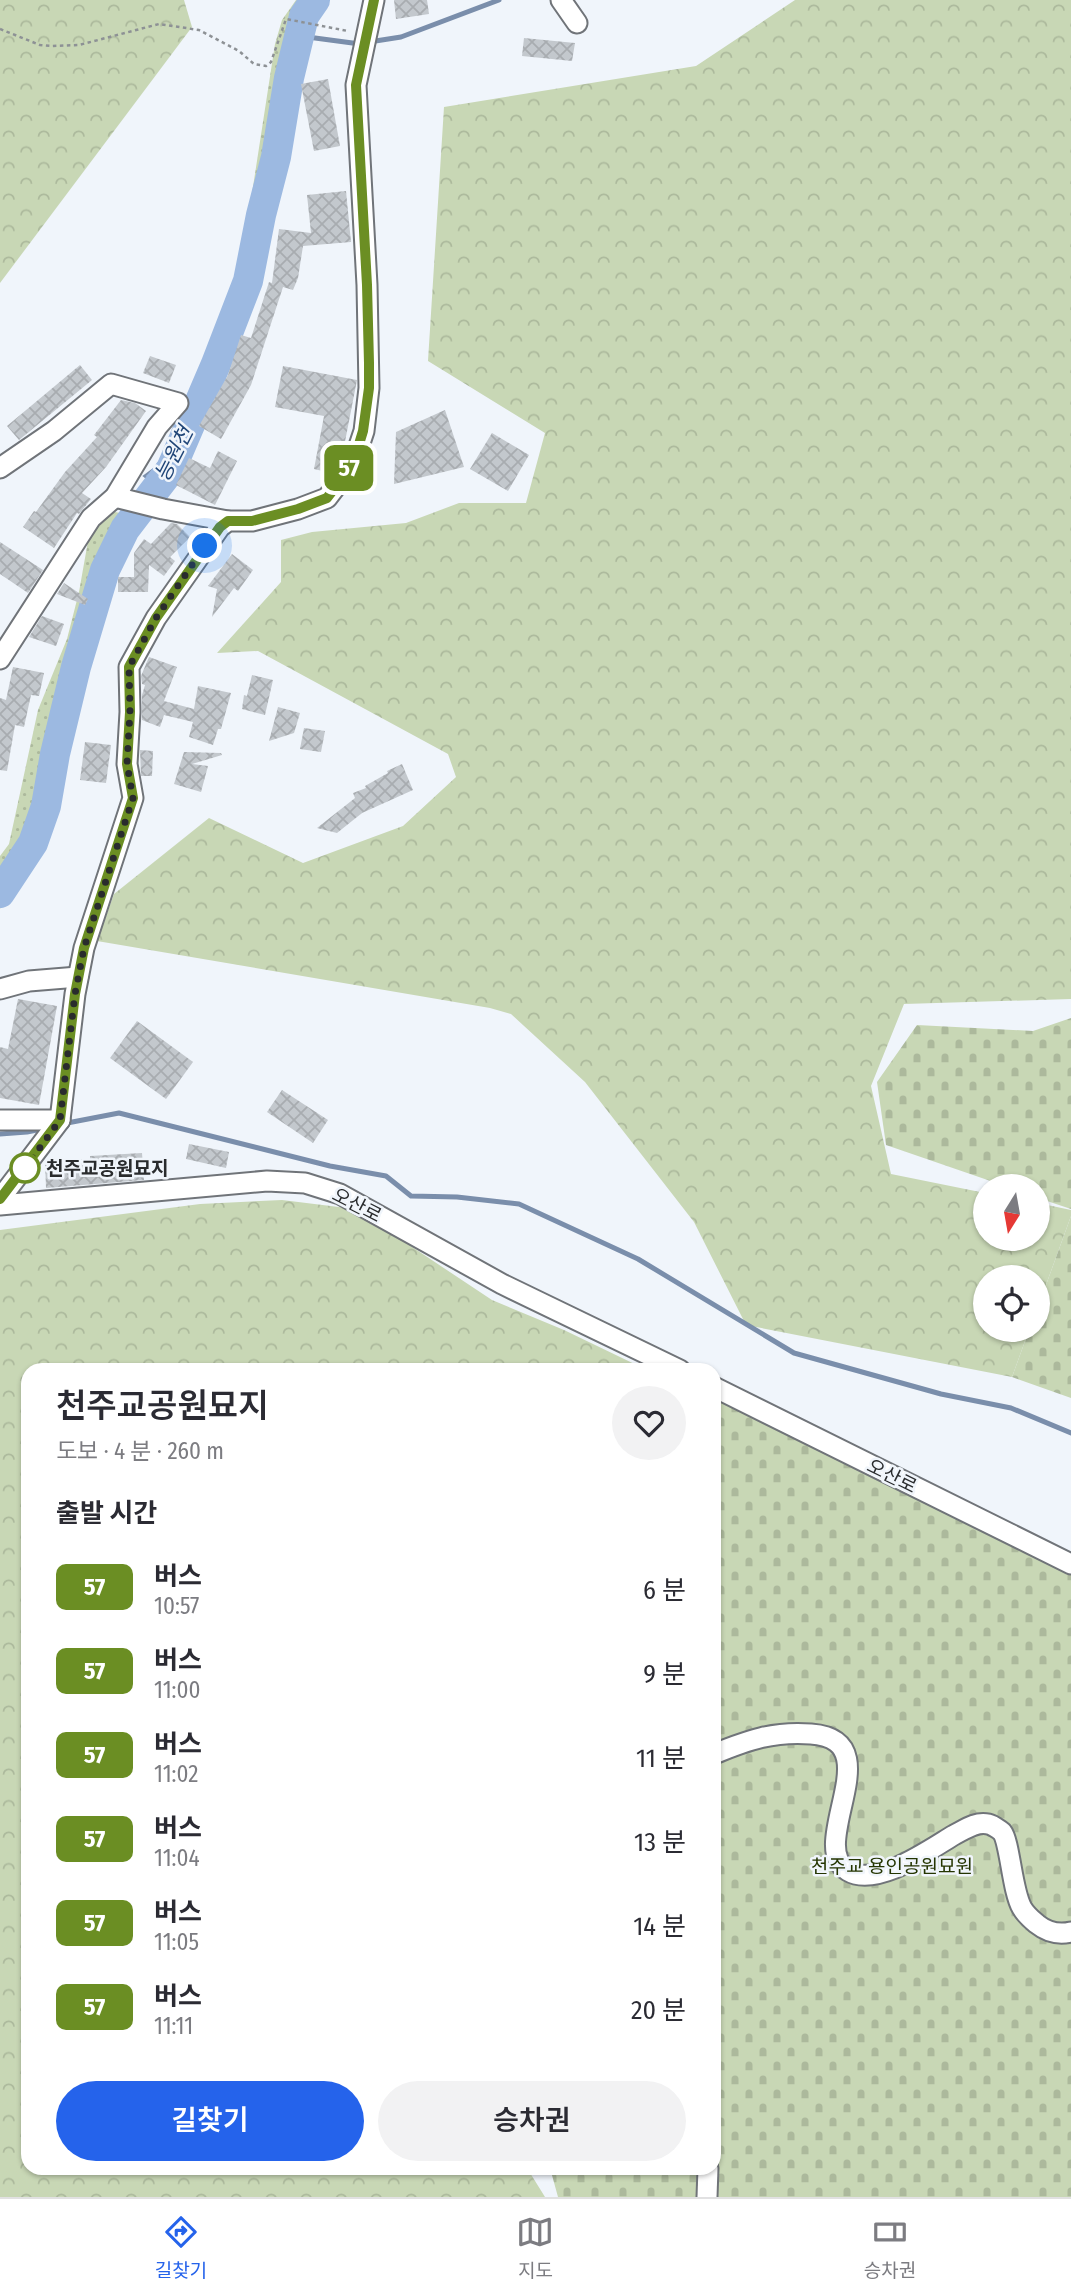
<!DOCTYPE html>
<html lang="ko">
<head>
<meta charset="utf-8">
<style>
  :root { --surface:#fff; --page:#f2f2f3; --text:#2b2b33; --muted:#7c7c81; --line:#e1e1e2; --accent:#2563eb }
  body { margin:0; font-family:"Fira Sans Condensed","Noto Sans KR",sans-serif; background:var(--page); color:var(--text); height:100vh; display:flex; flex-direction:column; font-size:26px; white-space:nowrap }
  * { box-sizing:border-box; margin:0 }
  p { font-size:23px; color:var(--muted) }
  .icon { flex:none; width:38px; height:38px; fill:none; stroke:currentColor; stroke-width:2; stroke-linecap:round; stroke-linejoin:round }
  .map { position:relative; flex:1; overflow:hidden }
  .side { position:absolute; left:21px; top:1363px; width:700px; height:812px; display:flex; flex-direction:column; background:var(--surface); border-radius:21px; box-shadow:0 2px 5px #0004 }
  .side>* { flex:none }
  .badge { padding:0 14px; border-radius:10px; font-size:24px; line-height:46px }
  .needle { width:46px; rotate:191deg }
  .controls { position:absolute; left:973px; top:1174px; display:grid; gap:14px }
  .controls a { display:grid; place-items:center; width:77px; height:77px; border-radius:50%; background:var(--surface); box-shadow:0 2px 5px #0004; font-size:35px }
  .you { position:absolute; width:35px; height:35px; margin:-18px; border:5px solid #fff; border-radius:50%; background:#1a73e8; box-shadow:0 0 0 10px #1a73e833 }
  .map>.badge { position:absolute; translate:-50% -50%; box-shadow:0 0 0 4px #fff }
  h2 { padding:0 35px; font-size:26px; line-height:63px }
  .round { display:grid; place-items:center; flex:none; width:74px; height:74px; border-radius:37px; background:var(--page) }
  .summary { display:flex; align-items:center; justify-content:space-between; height:119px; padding:0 35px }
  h1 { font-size:33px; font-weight:600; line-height:52px }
  .cta { display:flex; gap:14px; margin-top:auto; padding:14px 35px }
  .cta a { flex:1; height:80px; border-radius:42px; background:var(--accent); color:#fff; font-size:28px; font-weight:600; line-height:80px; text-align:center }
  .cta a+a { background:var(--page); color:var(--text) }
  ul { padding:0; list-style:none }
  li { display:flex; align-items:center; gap:21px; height:84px; padding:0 35px }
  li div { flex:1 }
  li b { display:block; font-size:26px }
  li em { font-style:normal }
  li .badge { min-width:77px; font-weight:700; text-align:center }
  .menu { display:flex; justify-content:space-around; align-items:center; height:98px; border-top:2px solid var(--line); background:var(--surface); font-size:19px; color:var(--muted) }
  .menu a { display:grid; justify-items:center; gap:4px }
  .menu .selected { color:var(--accent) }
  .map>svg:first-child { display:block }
  .grass { fill:url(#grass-dots) }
  .forest { fill:url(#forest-crowns) }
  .cemetery { fill:url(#cemetery-stones) }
  .water { fill:url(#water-rules); stroke:#7a8eab; stroke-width:2 }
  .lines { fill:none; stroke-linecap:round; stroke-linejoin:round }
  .stream { stroke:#7a8eab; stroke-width:5 }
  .river { stroke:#9cb9e1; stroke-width:30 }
  .building { fill:url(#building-cross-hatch) }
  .minor-casing { stroke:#707479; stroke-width:23 }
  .path { stroke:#8d9195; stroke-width:2.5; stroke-dasharray:3.5 3.5; stroke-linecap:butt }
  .minor { stroke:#fff; stroke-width:19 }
  .line-casing { stroke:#fff; stroke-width:16 }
  .line { stroke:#6b8e23; stroke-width:10 }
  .walk { stroke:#292b2d; stroke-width:7; stroke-dasharray:0 12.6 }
  .stop-dot { fill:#fff; stroke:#6b8e23; stroke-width:3.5 }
  .labels { text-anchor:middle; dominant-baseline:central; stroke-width:5; stroke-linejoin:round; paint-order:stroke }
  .stop-label { font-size:19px; font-weight:bold; fill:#292b2d; stroke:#f0f5fb; text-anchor:start }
  .street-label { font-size:19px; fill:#292b2d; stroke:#f0f5fb }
  .park-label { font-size:19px; fill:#243501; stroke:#f0f5fb }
  .water-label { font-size:21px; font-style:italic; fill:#1f4577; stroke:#f0f5fb }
</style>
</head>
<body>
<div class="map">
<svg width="1071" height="2197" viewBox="0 0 1071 2197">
  <defs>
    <pattern id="grass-dots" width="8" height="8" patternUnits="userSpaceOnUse" patternTransform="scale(1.75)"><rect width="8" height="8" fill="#c8d7b5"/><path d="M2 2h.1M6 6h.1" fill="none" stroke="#acb99c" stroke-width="1.8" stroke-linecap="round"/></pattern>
    <pattern id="forest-crowns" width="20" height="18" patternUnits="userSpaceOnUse" patternTransform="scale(1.75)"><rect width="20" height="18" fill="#c8d7b5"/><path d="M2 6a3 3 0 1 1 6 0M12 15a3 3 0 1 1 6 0" fill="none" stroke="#acb99c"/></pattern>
    <pattern id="cemetery-stones" width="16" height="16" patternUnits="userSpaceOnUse" patternTransform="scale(1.75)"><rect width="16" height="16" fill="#c8d7b5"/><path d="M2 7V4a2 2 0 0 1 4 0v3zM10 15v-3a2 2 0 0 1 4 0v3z" fill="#acb99c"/></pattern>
    <pattern id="water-rules" width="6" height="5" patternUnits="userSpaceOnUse" patternTransform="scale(1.75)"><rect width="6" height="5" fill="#9cb9e1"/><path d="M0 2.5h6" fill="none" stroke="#7f97b7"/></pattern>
    <pattern id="building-cross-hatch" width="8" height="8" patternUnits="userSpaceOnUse" patternTransform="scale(1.75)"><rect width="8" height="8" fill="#c3c8cd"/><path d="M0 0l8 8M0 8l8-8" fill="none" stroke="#a8acb0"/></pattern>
  </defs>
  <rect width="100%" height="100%" fill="#f0f5fb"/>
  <g class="grass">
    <polygon points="296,0 311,0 301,14 285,82 273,160 245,279 190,418 183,418 177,421 228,309 242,258 275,44 282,20"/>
    <polygon points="306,42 312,44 303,58 293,93 278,196 260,281 250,309 221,375 192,430 192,422 218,364 251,281 263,215 279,154 299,46"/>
    <polygon points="115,512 131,515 120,530 99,575 52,753 43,804 30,843 0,888 0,856 9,844 38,710 67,639 79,592 88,541 105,516"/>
    <polygon points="138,515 147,516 131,531 104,584 76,678 59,759 58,785 51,809 37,850 0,909 0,897 36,842 49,805 56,753 78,668 107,570 126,529"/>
  </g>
  <g class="forest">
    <polygon points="0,0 184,0 192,27 0,283"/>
    <polygon points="795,0 1071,0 1071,999 904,1004 871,1086 891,1174 985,1193 985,1239 1038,1239 1038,1203 1071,1210 1071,1216 1038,1307 1038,1278 985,1278 985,1330 1029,1330 1012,1377 746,1325 694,1222 585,1082 511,1014 490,1008 97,941 114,894 209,818 303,863 403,826 456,777 448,754 258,651 217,653 281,582 281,540 312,532 406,523 459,503 526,503 545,433 428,361 444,107 696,66"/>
    <polygon points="282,1200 355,1209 492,1300 564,1330 647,1370 28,1370 28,2168 527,2168 545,2197 0,2197 0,1230 200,1204"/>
  </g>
  <g class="cemetery">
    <polygon points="1071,1018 1071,1209 1038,1198 1038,1186 1005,1186 886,1145 877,1082 917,1025 1033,1031"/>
    <polygon points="1071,1216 1071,1398 1012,1377 1029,1330 1038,1330 1038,1307"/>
    <polygon points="714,1387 1071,1564 1071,2197 558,2197 550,2168 714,2168"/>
  </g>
  <polygon class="water" points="185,420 191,421 189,434 165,493 144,476 156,467 176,435 178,422"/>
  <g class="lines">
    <g class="stream">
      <polyline points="300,36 360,44"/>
      <polyline points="369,42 401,37 499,0"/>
      <polyline points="62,1124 119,1113 330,1166 386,1176 411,1196 457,1197 519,1204 638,1259 794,1353 941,1394 1011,1408 1071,1433"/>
      <polyline points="0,1134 27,1132 42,1129"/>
    </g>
    <polyline class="river" points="0,893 33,843 46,806 55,754 76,667 105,570 125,529 171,469 216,364 248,281 261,215 276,157 289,78 304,16 315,0"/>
  </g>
  <g class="building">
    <polygon points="394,0 427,0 429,14 396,19"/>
    <polygon points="524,38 575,43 572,61 522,56"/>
    <polygon points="328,79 340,146 314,151 301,84"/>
    <polygon points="346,191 351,242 303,246 298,278 293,290 283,287 251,385 221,439 199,426 228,375 241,335 251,338 269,282 272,283 279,229 311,233 307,195"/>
    <polygon points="150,356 176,365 169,383 143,373"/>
    <polygon points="80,365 92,380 19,440 7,426"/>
    <polygon points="283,366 357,380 342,457 331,473 314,469 324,416 275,407"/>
    <polygon points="121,400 135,403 146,411 106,467 82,493 91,499 79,514 77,513 54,548 23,527 34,511 36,512 65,472 97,437 94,435"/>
    <polygon points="445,410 464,467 394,484 396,432"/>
    <polygon points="492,433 529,455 508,491 470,469"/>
    <polygon points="218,451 237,461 215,505 176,485 189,458 210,468"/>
    <polygon points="171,523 177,524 190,537 170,557 175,561 164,576 149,565 148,592 118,592 118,577 134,577 134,553 144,539 151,544"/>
    <polygon points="0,542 43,570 28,593 0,574"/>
    <polygon points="232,554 253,570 238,591 234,588 212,617 217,589 208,586"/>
    <polygon points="64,583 88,599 85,605 57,594"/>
    <polygon points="42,616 64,624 56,646 29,637"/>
    <polygon points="149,657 177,667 164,701 194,709 198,686 231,693 221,729 218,729 213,745 189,737 193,722 164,715 160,727 142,720 142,695 145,685 142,684 141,676"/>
    <polygon points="13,667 44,673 39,696 31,695 24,727 15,725 7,771 0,770 0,698 6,700"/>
    <polygon points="252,675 273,680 265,715 242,709 244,695 247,696"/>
    <polygon points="278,707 300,713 294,733 269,741"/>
    <polygon points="304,728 325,731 321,752 300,749"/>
    <polygon points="85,742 111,745 106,783 80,780"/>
    <polygon points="140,750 153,751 152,776 141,776"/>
    <polygon points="184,752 221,753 222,755 192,764 208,766 201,792 174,784"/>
    <polygon points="402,764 413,790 362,813 337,833 317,828 355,798 353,793 366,788 365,786 388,773 387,771"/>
    <polygon points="18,999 57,1006 39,1105 0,1098 0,1047 8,1049"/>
    <polygon points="137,1021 193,1062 166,1099 110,1058"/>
    <polygon points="282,1090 328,1120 313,1143 267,1112"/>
    <polygon points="189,1144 229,1152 226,1168 186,1159"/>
    <polygon points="142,1153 144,1180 46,1188 45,1161 90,1159 90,1156"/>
  </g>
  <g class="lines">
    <defs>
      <g id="minor">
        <polyline points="561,0 577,23"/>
        <polyline points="0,468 54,431 111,384 178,403 157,427 115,497 91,518 0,659"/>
        <polyline points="115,497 163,509 228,521"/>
        <polyline points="0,989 29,981 78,977"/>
        <polyline points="0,1120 60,1120"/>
        <polyline points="0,1199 60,1120 75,994 84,948 133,798 127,764 130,712 129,667 156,618 220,527 228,521 252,521 298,509 327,498 353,464 364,431 369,388 367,285 356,85 374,0"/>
        <polyline points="0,1205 267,1181 305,1183 340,1194 502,1284 680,1370"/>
        <polyline points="714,1387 1071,1564"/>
        <path d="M714,1754C748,1740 774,1731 811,1734C893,1740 805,1845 848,1871C876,1888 929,1850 954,1835C964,1830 976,1821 988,1824C991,1824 1000,1830 1002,1832C1010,1842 1012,1891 1022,1908C1026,1915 1031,1919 1037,1924C1047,1932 1058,1935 1071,1932"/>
        <polyline points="707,2197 708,2168"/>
      </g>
    </defs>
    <use href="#minor" class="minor-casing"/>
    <polyline class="path" points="0,29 40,45 52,46 79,45 159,24 199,30 239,51 254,64 266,66 271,62 286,19 348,31"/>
    <use href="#minor" class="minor"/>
  </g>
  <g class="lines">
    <defs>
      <polyline id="line" points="0,1199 60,1120 75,994 84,948 133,798 127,764 130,712 129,667 156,618 220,527 228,521 252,521 298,509 327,498 353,464 363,431 369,388 369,363 367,285 356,85 374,0"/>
    </defs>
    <use href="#line" class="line-casing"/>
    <use href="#line" class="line"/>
    <polyline class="walk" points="25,1168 60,1120 75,994 84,948 133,798 127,764 130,712 129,667 156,618 205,546"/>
  </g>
  <circle class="stop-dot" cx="25" cy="1168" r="14"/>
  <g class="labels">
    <g class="stop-label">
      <text x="46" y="1168">천주교공원묘지</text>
    </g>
    <g class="street-label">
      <text transform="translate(357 1205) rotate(27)">오산로</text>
      <text transform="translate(892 1476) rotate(26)">오산로</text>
    </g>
    <g class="park-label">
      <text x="892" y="1866">천주교 용인공원묘원</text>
    </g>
    <g class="water-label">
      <text transform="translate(174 454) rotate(-63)">능원천</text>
    </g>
  </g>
</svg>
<div class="controls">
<a><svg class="needle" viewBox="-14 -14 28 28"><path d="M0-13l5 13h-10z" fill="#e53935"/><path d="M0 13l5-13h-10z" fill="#7c7c81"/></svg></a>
<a><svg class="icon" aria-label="locate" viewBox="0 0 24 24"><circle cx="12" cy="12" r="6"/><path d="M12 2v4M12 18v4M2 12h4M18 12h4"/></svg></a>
</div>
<div class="you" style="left:205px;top:546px"></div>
<b class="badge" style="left:349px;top:468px;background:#6b8e23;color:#fff">57</b>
<section class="side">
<div class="summary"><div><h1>천주교공원묘지</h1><p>도보 · 4 분 · 260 m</p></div><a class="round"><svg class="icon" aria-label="heart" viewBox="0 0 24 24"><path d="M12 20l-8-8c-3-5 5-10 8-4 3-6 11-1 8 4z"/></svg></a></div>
<h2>출발 시간</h2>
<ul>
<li><span class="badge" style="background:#6b8e23;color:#fff">57</span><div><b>버스</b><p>10:57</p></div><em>6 분</em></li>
<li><span class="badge" style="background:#6b8e23;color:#fff">57</span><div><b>버스</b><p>11:00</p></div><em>9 분</em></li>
<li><span class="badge" style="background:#6b8e23;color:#fff">57</span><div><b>버스</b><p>11:02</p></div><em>11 분</em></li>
<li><span class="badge" style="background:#6b8e23;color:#fff">57</span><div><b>버스</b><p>11:04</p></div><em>13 분</em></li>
<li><span class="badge" style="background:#6b8e23;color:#fff">57</span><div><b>버스</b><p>11:05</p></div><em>14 분</em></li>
<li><span class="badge" style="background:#6b8e23;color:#fff">57</span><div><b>버스</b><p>11:11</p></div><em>20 분</em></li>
</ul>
<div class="cta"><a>길찾기</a><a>승차권</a></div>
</section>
</div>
<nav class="menu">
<a class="selected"><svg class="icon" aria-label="directions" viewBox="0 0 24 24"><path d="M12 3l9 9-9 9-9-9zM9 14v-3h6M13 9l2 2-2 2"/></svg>길찾기</a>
<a><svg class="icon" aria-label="map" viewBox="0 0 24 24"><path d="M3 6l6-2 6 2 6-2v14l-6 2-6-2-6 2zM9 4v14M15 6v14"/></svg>지도</a>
<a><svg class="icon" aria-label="tickets" viewBox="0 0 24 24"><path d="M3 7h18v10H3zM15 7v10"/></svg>승차권</a>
</nav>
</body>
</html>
